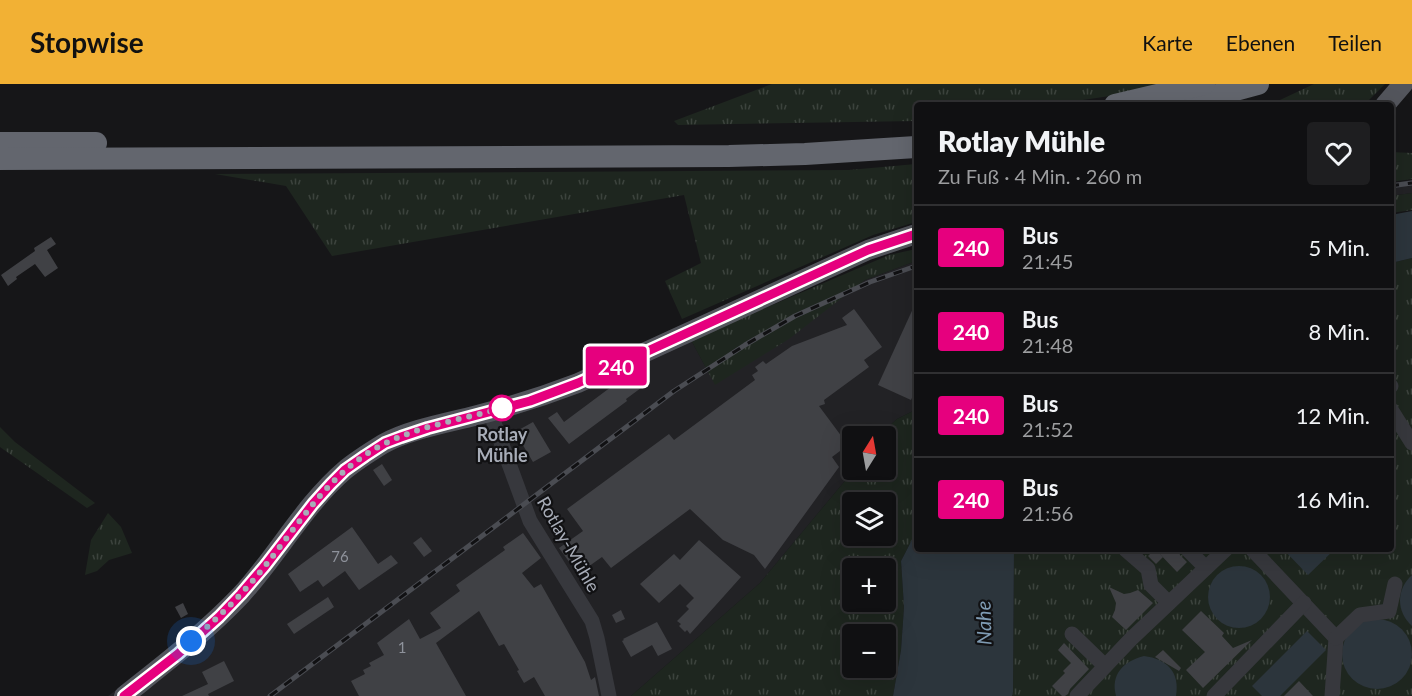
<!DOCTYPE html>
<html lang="de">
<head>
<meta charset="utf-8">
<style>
  :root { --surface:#101012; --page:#1e1e20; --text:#f1f3f6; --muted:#9c9d9f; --line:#303032; --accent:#f2b134 }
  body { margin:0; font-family:Lato,sans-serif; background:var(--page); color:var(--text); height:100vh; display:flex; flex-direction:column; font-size:22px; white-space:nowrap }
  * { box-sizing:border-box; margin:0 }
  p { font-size:20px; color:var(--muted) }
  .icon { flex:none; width:33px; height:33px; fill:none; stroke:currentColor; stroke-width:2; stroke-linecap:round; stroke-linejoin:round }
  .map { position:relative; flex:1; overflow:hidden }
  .drawer { position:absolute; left:914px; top:18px; width:480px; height:450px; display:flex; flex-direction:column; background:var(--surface); border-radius:6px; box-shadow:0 6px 24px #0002,0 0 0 2px var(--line) }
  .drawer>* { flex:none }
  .badge { padding:0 12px; border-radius:4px; font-size:21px; line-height:39px }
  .needle { width:39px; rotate:11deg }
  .buttons { position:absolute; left:842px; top:342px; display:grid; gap:12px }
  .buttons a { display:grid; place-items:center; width:54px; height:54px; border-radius:6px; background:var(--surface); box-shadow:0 6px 24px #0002,0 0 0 2px var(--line); font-size:30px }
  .you { position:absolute; width:30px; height:30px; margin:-15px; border:4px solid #fff; border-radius:50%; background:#1a73e8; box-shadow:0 0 0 9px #1a73e833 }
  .map>.badge { position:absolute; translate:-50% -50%; box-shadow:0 0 0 3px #fff }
  .round { display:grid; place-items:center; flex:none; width:63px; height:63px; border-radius:6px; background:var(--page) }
  .overview { display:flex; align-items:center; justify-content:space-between; height:102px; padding:0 24px }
  h1 { font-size:28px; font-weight:800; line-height:45px }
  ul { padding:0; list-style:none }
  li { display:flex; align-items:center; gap:18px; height:84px; padding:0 24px; border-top:2px solid var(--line) }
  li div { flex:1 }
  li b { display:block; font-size:22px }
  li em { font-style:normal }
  li .badge { min-width:66px; font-weight:700; text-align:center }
  header { display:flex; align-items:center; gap:36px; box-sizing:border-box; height:84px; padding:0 30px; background:var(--accent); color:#111 }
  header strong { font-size:28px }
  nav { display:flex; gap:33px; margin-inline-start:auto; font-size:21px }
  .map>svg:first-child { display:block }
  .built { fill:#222225 }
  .grass { fill:url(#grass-tufts); fill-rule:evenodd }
  .water { fill:#2c353c }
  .building { fill:#404145 }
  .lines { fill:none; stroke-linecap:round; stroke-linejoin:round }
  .minor { stroke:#37383d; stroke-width:15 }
  .major { stroke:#53555c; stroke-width:20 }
  .highway { stroke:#63666e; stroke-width:22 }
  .rail-casing { stroke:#4a4c52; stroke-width:5 }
  .rail { stroke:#111113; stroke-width:3; stroke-dasharray:9; stroke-linecap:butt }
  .line-casing { stroke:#fff; stroke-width:14 }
  .line { stroke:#e6007e; stroke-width:9 }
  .walk { stroke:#a8adb8; stroke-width:6; stroke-dasharray:0 10.8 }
  .stop-dot { fill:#fff; stroke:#e6007e; stroke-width:3 }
  .labels { text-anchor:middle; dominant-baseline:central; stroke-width:4.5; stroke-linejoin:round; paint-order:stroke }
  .number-label { font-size:15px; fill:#8e929b }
  .stop-label { font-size:18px; font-weight:bold; fill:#a8adb8; stroke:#111113 }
  .street-label { font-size:18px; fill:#a8adb8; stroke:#111113 }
  .water-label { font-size:20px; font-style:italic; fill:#7f9bb3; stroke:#111113 }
</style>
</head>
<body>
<header>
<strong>Stopwise</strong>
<nav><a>Karte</a><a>Ebenen</a><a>Teilen</a></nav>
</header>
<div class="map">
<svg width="1412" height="612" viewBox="0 0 1412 612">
  <defs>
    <pattern id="grass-tufts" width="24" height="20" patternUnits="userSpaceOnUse" patternTransform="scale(1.5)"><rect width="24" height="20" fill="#1e261f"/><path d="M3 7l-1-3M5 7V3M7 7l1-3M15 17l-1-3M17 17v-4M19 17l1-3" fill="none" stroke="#3c433d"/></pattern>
  </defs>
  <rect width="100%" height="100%" fill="#161618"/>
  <g class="built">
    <polygon points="1412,96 1412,109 1391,112 1391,99"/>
    <polygon points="916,177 916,194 914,195 916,197 916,323 915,326 897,335 878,352 852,352 851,378 852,386 854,386 760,499 631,612 108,612 166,569 251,488 327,392 567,295 683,241 705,282 865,196"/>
  </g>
  <g class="grass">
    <polygon points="772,0 1163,0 1110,12 1048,21 916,21 916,37 678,41 674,37"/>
    <polygon points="1314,0 1385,0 1364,21 1262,21 1280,16"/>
    <polygon points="1390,68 1412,69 1412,95 1391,98"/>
    <polygon points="916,80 916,138 873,151 682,235 665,197 701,179 684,111 332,172 286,102 215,90 849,86"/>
    <polygon points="1412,109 1412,126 1391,129 1391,112"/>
    <polygon points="916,165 916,177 865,196 789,255 715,301 691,256 889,171"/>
    <polygon points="1412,174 1412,612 1012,612 1013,608 1014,465 1390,465 1391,179"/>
    <path d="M916,323V448L901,477L904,523L901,566L893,612H631L760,499L854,386H885V352H878L897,335L915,326ZM852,418H885V452H852ZM852,484H885V518H852ZM852,550H885V584H852Z"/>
    <polygon points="0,343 15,358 95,419 87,424 0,363"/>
    <polygon points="108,429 121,443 132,469 109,476 97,487 85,491 91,456"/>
  </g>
  <g class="water">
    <polygon points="1412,127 1412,174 1391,179 1391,131"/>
    <polygon points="916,448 916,465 1014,465 1013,608 1012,612 893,612 901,566 904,523 901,477"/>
    <polygon points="1283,465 1335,465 1308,491"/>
    <circle cx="1239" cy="513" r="31"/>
    <path d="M1412,491V542C1396,528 1396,505 1412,491Z"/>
    <circle cx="1377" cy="570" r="35"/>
    <polygon points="1307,547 1326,566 1280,612 1262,612 1252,602"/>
    <path d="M1144,572C1167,575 1180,588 1176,612H1116C1110,590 1124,577 1144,572Z"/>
  </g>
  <g class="building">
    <polygon points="51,153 56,160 47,166 58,184 45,193 35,180 16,193 17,195 8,202 1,191 35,167 34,164"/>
    <polygon points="916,218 916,305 911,316 878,301"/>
    <polygon points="854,225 882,263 864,276 869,283 824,316 825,320 819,322 848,361 832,373 839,383 765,485 754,471 723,456 690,425 611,484 602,473 578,490 559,464 583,447 567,425 669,350 674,356 755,296 752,291 758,287 755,283 763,277 766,280 792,262 847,241 842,234"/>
    <polygon points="640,295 645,301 626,315 627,317 569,360 548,334 557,328 564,338 615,300 635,297"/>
    <polygon points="533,338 551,368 533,378 515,348"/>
    <polygon points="382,380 392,396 384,402 373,386"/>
    <polygon points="352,443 378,480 391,471 398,479 359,506 345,487 323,503 318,496 300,508 288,490"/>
    <polygon points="523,449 541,474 522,489 534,504 541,500 585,578 591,596 595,593 599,612 545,612 534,593 524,599 517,587 519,586 504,560 499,562 479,527 436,559 466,612 359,612 351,597 365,590 363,586 371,582 369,579 384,571 377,559 409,535 420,555 441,544 430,529 460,507 456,501 505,466 503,463"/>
    <polygon points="421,453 432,467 424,473 413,459"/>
    <polygon points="699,456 741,493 690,550 687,546 685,548 679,542 681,540 677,537 689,525 686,522 694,514 680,500 659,519 640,500 674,470 680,476"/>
    <polygon points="1155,465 1163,473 1156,480 1148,472"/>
    <polygon points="1155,465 1178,465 1180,471 1187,478 1177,488"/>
    <polygon points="1109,503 1124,510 1130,509 1138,506 1153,519 1126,546 1112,533 1115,526 1116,519"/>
    <polygon points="328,513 334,523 294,550 287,540"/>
    <polygon points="183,519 188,530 181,534 175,523"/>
    <polygon points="621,526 625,535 616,539 612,531"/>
    <polygon points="1201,527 1224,549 1222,552 1233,564 1252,556 1203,604 1186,586 1205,568 1182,546"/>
    <polygon points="657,538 672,565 658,572 652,561 631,573 622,557 624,556 623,555"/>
    <polygon points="1064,559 1089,585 1070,605 1068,610 1065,612 1062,612 1052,602 1065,589 1063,587 1071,579 1058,566"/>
    <polygon points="1163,566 1181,584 1179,587 1155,573"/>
    <polygon points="224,577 234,597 208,610 209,612 182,612 208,600 202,588"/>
    <polygon points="1299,597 1313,612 1284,612"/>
  </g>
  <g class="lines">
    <g class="minor">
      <polyline points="1390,303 1391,302"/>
      <polyline points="1390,324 1412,359"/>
      <polyline points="490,328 530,437 592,537 597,554 609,612"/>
      <polyline points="1125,465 1148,485 1151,501 1169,519"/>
      <polyline points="1187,465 1206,484"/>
      <polyline points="1252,465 1336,554 1332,612"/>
      <polyline points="1072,550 1105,582"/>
      <polyline points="1336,554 1360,531 1389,527 1395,500"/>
      <polyline points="1077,612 1131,555 1226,465"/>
      <polyline points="1214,612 1304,519"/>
    </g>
    <g class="major">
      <polyline points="1385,21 1403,0"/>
      <path d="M124,612C164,580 205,549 241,511C277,472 305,420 345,386C357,376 370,368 383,360C408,346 446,339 474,332C509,323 544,312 578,299L868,166L916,150"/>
    </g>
    <g class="highway">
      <polyline points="1184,20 1258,0"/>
      <polyline points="1115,21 1204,0"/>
      <polyline points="0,59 96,59"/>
      <polyline points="0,75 729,72 805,70 916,63"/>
    </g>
    <defs>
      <g id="rail">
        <polyline points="1390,102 1412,99"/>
        <polyline points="270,612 674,307 745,261 795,232 870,198 916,182"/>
      </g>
    </defs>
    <use href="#rail" class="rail-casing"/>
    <use href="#rail" class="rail"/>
  </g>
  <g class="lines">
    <defs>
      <polyline id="line" points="124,612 178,570 219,533 241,510 265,482 313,420 331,400 345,386 365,372 385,359 401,353 428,344 530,317 578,299 868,166 916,150"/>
    </defs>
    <use href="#line" class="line-casing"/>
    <use href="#line" class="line"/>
    <path class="walk" d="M191,557C218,534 243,510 265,482C301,437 333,384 386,359C425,340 469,334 510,322L502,324"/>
  </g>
  <circle class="stop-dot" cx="502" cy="324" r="12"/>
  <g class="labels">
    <g class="number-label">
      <text x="340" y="472">76</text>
      <text x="402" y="563">1</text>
    </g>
    <g class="stop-label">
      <text x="502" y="350">Rotlay<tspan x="502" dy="21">Mühle</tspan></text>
    </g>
    <g class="street-label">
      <text transform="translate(569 460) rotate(60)">Rotlay-Mühle</text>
    </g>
    <g class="water-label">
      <text transform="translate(983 539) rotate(-91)">Nahe</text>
    </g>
  </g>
</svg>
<div class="buttons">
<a><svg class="needle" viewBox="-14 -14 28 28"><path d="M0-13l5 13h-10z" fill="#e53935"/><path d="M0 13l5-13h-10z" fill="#9c9d9f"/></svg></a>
<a><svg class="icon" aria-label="layers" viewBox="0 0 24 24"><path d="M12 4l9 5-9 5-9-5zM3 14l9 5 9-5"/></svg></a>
<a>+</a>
<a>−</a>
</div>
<div class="you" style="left:191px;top:557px"></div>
<b class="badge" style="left:616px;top:282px;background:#e6007e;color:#fff">240</b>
<section class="drawer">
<div class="overview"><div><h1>Rotlay Mühle</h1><p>Zu Fuß · 4 Min. · 260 m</p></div><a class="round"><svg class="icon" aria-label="heart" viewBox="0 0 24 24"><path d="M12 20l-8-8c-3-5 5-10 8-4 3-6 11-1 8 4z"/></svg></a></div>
<ul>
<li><span class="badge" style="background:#e6007e;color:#fff">240</span><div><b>Bus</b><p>21:45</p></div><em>5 Min.</em></li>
<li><span class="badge" style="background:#e6007e;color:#fff">240</span><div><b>Bus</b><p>21:48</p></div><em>8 Min.</em></li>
<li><span class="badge" style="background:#e6007e;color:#fff">240</span><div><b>Bus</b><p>21:52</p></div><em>12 Min.</em></li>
<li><span class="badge" style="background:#e6007e;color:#fff">240</span><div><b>Bus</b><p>21:56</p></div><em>16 Min.</em></li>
</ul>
</section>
</div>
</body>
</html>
